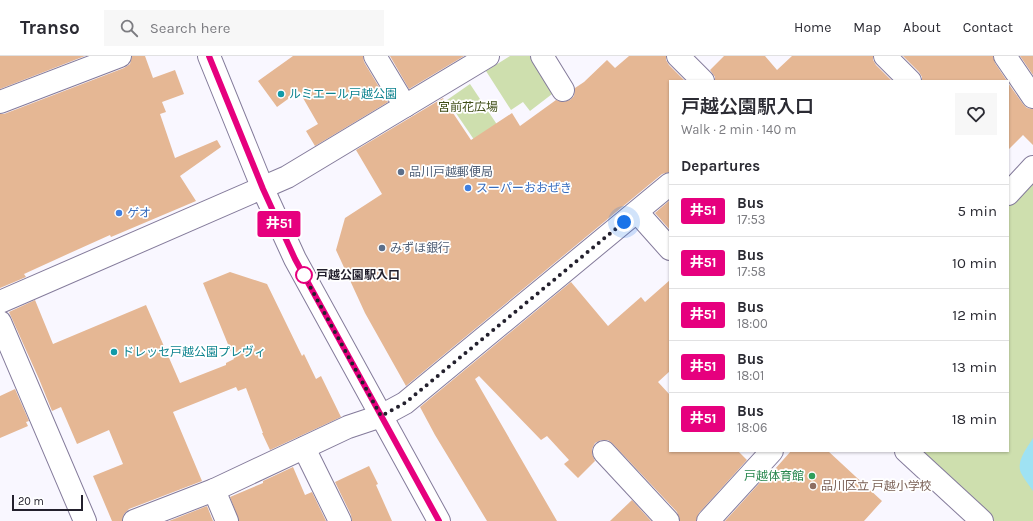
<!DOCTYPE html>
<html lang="en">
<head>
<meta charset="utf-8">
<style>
  :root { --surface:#fff; --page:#f7f7f7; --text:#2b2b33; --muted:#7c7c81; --line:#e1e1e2 }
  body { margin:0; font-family:Karla,"Noto Sans JP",sans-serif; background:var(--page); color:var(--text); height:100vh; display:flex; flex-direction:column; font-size:15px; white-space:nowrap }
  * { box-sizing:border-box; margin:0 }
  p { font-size:13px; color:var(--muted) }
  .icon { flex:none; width:22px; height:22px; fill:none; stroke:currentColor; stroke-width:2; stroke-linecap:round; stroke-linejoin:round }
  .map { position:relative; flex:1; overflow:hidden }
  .drawer { position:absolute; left:669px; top:24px; width:340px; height:372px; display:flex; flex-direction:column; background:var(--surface); border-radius:0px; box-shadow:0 1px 3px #0004 }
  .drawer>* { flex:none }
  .badge { padding:0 8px; border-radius:3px; font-size:14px; line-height:26px }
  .scale { position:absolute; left:12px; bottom:10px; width:71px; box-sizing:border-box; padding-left:4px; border:2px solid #23202d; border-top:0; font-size:11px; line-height:14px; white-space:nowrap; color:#23202d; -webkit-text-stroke:3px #fff; paint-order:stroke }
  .you { position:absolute; width:20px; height:20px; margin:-10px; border:3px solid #fff; border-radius:50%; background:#1a73e8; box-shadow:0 0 0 6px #1a73e833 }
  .map>.badge { position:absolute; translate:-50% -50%; box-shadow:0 0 0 2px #fff }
  h2 { padding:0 12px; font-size:15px; line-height:36px }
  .round { display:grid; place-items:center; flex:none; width:42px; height:42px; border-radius:0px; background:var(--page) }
  .overview { display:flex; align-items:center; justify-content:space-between; height:68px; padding:0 12px }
  h1 { font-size:19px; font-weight:600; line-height:30px }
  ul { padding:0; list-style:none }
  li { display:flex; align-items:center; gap:12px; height:52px; padding:0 12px; border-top:1px solid var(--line) }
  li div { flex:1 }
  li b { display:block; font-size:15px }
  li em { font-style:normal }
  li .badge { min-width:44px; font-weight:700; text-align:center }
  header { display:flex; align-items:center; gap:24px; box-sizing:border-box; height:56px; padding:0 20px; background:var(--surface); border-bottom:1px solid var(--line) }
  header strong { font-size:19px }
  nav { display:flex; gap:22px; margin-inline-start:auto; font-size:14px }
  .search { width:280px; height:36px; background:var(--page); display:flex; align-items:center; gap:10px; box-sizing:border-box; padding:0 14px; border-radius:0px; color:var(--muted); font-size:15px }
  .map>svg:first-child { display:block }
  .green { fill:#cedfae }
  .water { fill:#9fe2f3 }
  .building { fill:#e5b794 }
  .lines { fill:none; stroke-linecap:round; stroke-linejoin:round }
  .minor-casing { stroke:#847b9b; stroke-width:24 }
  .major-casing { stroke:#847b9b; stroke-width:24 }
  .minor { stroke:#fff; stroke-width:22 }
  .major { stroke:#fff; stroke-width:22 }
  .line-casing { stroke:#fff; stroke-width:9 }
  .line { stroke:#e6007e; stroke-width:6 }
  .walk { stroke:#23202d; stroke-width:4; stroke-dasharray:0 7.2 }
  .culture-dot { fill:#0f9aa8; stroke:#fff; stroke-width:1.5 }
  .service-dot { fill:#5c6f8a; stroke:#fff; stroke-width:1.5 }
  .shop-dot { fill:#3f7fe0; stroke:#fff; stroke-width:1.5 }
  .stop-dot { fill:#fff; stroke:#e6007e; stroke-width:2 }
  .leisure-dot { fill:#2e9e5b; stroke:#fff; stroke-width:1.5 }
  .education-dot { fill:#8d6e63; stroke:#fff; stroke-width:1.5 }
  .labels { text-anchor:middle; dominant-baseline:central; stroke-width:3.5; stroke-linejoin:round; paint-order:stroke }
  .culture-label { font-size:12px; fill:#0d838f; stroke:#fff; text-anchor:start }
  .park-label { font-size:12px; fill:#3f4e17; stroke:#fff }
  .service-label { font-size:12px; fill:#4e5e75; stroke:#fff; text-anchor:start }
  .shop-label { font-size:12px; fill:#366cbe; stroke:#fff; text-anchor:start }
  .stop-label { font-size:12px; font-weight:bold; fill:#23202d; stroke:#fff; text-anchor:start }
  .leisure-label { font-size:12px; fill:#27864d; stroke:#fff; text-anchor:end }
  .education-label { font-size:12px; fill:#785e54; stroke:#fff; text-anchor:start }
</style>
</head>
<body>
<header>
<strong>Transo</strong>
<div class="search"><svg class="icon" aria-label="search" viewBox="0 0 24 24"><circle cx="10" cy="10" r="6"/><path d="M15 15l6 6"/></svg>Search here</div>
<nav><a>Home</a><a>Map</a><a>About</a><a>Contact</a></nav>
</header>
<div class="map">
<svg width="1033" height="465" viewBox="0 0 1033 465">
  <rect width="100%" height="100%" fill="#f9f7ff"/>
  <g class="green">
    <polygon points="510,0 532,0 556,35 530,55 523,46 511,54 486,15"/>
    <polygon points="470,28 530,118 511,138 447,44"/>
    <polygon points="1033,113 1033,465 982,465 906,395 1008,395 1008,140"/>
  </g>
  <path class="water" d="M1033,382V435C1029,429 1024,423 1021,417C1016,405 1027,392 1033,382Z"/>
  <g class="building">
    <polygon points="0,0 85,0 0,33"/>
    <polygon points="132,0 145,0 153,22 175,14 184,38 162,46 166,56 160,58 175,102 217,84 221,91 180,120 196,145 111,181 110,179 70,197 24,218 26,221 0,232 0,58 4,58 124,12 130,8"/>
    <polygon points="293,0 363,0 364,6 388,46 315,90 306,75 318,68 299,35 277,51 258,25"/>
    <polygon points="390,0 464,0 409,33"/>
    <polygon points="629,0 666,0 666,4 669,9 685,25 670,25 670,116 662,118 406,330 365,257 336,194 345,162 382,138 356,94 443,42 471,84 512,57 520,70 556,44 563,46 570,44 574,40 575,32 584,26 607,4 615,12"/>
    <polygon points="724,0 765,0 777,14 792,0 873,0 873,4 876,9 892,25 715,25 715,21 710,14"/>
    <polygon points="903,0 993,0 995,7 1007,25 922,25 922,21 919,16"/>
    <polygon points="1020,0 1033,0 1033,19"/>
    <polygon points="1008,27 1023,48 1027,52 1033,53 1033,89 1023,79 1008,94"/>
    <polygon points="670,144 670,174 655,157"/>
    <polygon points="230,216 267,228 302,300 304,298 316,323 321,320 341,361 270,394 262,377 263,377 246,332 238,335 236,331 173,356 202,425 129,453 124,458 122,465 112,465 93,420 123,408 109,374 77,388 61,351 52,355 39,323 9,256 35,244 53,288 146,249 180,327 226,309 226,307 234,303 203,227"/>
    <polygon points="670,224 670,315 658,326 670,339 670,395 738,395 747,404 699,457 696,465 680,465 677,456 613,388 608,384 601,384 595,387 592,393 592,398 595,405 578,422 564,408 569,404 547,380 541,384 479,320 475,323 557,465 487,465 435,379 420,351 571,226 608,270 641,241 645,246"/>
    <polygon points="15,333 29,365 26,366 28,370 0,382 0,340"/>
    <polygon points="791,395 828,395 882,445 864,465 725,465 765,421 767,422"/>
    <polygon points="369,410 378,428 376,429 392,465 352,465 351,459 335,426"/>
    <polygon points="293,411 305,439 312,436 326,465 239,465 230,441 263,427 263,425"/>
    <polygon points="632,444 651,465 610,465"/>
    <polygon points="207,450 213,465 169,465"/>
  </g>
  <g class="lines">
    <defs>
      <g id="minor">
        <polyline points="375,0 405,50"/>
        <polyline points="542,0 563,34"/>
        <polyline points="678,0 703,25"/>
        <polyline points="885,0 910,25"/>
        <polyline points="1005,0 1033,41"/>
        <polyline points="0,46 120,0"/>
        <polyline points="1008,138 1033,111"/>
        <polyline points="637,156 670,193"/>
        <polyline points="0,246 287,121 488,0"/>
        <polyline points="0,266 85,465"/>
        <polyline points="304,392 340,465"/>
        <polyline points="906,395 982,465"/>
        <polyline points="604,396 668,465"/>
        <polyline points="214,434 227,465"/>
        <polyline points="134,465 214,434 348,371 381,360 405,347 670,128"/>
        <polyline points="708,465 772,395"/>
      </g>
      <polyline id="major" points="209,0 263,133 295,203 439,465"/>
    </defs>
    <use href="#minor" class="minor-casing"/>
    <use href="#major" class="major-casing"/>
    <use href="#minor" class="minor"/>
    <use href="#major" class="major"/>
  </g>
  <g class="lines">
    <defs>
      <polyline id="line" points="209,0 263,133 295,203 439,465"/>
    </defs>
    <use href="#line" class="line-casing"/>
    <use href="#line" class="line"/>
    <polyline class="walk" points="304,219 302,216 381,360 405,347 624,166"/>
  </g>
  <g class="culture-dot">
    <circle cx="281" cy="38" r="4"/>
    <circle cx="114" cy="296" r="4"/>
  </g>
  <g class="service-dot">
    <circle cx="401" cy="116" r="4"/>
    <circle cx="382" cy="192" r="4"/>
  </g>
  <g class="shop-dot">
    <circle cx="468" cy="132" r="4"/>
    <circle cx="119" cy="157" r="4"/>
  </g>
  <circle class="stop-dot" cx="304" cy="219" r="8"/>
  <circle class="leisure-dot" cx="812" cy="420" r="4"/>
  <circle class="education-dot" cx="813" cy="430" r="4"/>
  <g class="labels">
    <g class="culture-label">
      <text x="289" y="38">ルミエール戸越公園</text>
      <text x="122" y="296">ドレッセ戸越公園プレヴィ</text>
    </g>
    <g class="park-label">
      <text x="468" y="51">宮前花広場</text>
    </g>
    <g class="service-label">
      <text x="409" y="116">品川戸越郵便局</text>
      <text x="390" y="192">みずほ銀行</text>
    </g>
    <g class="shop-label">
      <text x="476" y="132">スーパーおおぜき</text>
      <text x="127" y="157">ゲオ</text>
    </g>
    <g class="stop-label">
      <text x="316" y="219">戸越公園駅入口</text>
    </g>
    <g class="leisure-label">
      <text x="804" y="420">戸越体育館</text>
    </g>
    <g class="education-label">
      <text x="821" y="430">品川区立 戸越小学校</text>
    </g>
  </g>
</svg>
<div class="scale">20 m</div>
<div class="you" style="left:624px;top:166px"></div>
<b class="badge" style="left:279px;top:168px;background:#e6007e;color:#fff">井51</b>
<section class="drawer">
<div class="overview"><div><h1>戸越公園駅入口</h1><p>Walk · 2 min · 140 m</p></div><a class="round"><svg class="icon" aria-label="heart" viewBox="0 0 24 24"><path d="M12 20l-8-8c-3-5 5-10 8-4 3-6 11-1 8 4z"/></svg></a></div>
<h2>Departures</h2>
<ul>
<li><span class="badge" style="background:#e6007e;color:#fff">井51</span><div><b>Bus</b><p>17:53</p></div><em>5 min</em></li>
<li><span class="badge" style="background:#e6007e;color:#fff">井51</span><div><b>Bus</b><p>17:58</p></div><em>10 min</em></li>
<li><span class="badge" style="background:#e6007e;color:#fff">井51</span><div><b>Bus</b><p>18:00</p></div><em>12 min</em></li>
<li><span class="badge" style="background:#e6007e;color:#fff">井51</span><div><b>Bus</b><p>18:01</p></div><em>13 min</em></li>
<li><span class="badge" style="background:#e6007e;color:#fff">井51</span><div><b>Bus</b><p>18:06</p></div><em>18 min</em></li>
</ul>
</section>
</div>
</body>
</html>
